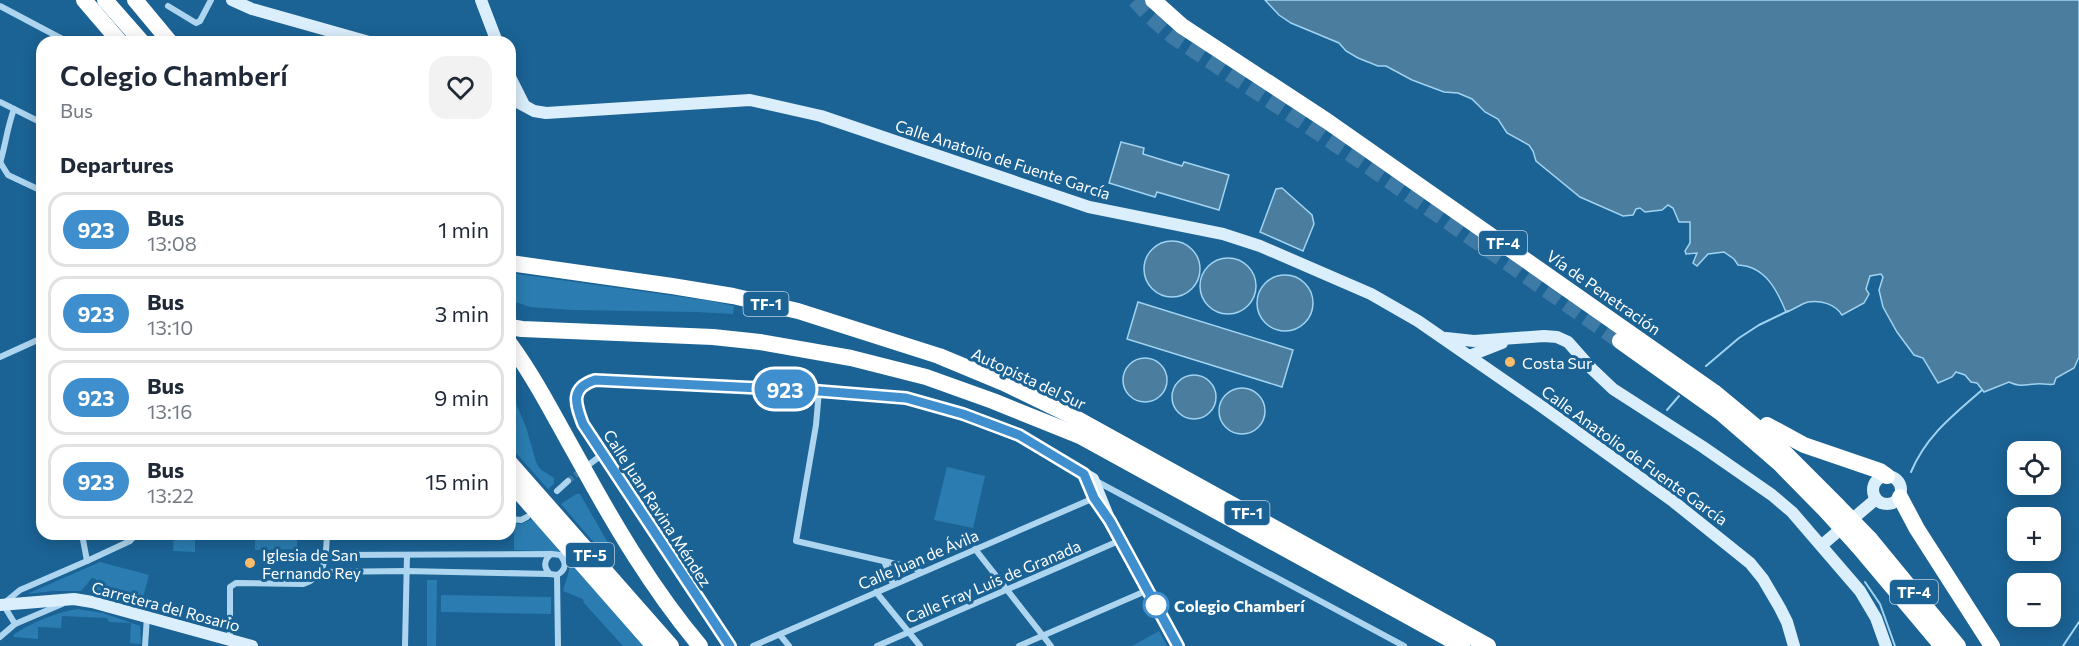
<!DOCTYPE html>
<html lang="en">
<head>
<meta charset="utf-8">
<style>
  :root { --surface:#fff; --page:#f2f2f3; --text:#1f2937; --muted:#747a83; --line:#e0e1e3 }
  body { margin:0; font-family:Commissioner,sans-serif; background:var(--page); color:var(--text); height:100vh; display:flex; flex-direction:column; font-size:22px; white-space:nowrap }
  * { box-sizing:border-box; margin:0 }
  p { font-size:20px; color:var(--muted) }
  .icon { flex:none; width:33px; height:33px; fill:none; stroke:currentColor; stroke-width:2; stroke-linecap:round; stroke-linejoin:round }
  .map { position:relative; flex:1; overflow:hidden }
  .panel { position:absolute; left:36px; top:36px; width:480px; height:504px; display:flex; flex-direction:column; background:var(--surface); border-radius:18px; box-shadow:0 3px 15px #0003 }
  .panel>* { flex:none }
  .badge { padding:0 12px; border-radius:20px; font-size:21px; line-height:39px }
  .controls { position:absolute; left:2007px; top:441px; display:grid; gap:12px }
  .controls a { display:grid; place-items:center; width:54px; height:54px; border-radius:12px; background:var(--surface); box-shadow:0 3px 15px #0003; font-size:30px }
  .map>.badge { position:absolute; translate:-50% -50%; box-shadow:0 0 0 3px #fff }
  h2 { padding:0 24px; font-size:22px; line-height:54px }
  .round { display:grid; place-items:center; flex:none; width:63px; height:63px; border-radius:18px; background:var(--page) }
  .head { display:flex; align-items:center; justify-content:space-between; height:102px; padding:0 24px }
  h1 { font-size:28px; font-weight:600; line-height:45px }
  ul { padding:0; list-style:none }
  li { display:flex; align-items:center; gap:18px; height:75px; margin:0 12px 9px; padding:0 12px; border:3px solid var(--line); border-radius:18px }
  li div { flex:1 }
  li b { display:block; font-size:22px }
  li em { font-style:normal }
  li .badge { min-width:66px; font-weight:700; text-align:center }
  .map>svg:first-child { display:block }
  .green { fill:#2b7db1 }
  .water { fill:#4b7d9f; stroke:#a0d3f1; stroke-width:1.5 }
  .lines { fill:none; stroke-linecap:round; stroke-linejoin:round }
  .stream { stroke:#a0d3f1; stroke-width:2 }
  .street-tunnel { stroke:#3d7aa5; stroke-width:6; stroke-dasharray:6 3; stroke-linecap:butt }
  .highway-tunnel { stroke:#3d7aa5; stroke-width:16; stroke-dasharray:16 8; stroke-linecap:butt }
  .street { stroke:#add5ef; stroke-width:6 }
  .secondary { stroke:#dbeefb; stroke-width:12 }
  .highway { stroke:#fff; stroke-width:16 }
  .highway-bridge { stroke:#fff; stroke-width:16 }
  .line-casing { stroke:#fff; stroke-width:14 }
  .line { stroke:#3f8fcf; stroke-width:9 }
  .poi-dot { fill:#ffbd6b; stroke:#1b6395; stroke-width:2 }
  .stop-dot { fill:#fff; stroke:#3f8fcf; stroke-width:3 }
  .labels { text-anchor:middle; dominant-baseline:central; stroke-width:6; stroke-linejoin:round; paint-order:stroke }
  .shield { fill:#1b6395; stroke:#bbd0df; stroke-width:1.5 }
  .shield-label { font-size:15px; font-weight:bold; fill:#fff }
  .street-label { font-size:16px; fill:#fff; stroke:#1b6395 }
  .poi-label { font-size:16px; fill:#fff; stroke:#1b6395; text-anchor:start }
  .stop-label { font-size:16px; font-weight:bold; fill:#fff; stroke:#1b6395; text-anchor:start }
</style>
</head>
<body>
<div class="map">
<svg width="2079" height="646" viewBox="0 0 2079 646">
  <rect width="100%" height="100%" fill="#1b6395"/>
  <g class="green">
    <polygon points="510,273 711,301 734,306 733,314 697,312 573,310 530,307 510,300"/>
    <polygon points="510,389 526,427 536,462 540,469 554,478 554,484 548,489 510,446"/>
    <polygon points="947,467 985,476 973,528 934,520"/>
    <polygon points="576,494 580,494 611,548 610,558 591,539 561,504"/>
    <polygon points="533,519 561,552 514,550 514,523 520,524"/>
    <polygon points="174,534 195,534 195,552 173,551"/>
    <polygon points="255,535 297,535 297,549 255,550"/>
    <polygon points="100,562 149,575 142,601 93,589 96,579 92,578 81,591 53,591 27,594"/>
    <polygon points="574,562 646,646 623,646 584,603 583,599 563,591 571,564"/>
    <polygon points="427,580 437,580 436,646 427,646"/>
    <polygon points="441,595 551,597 551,614 441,612"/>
    <path d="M78,609L103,613L140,626L141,644L130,643L131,623L109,622L107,618L62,616L61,628L38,627V639L14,637L13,635C31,623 56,612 78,609Z"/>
    <polygon points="1159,631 1167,646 1132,646"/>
  </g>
  <g class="water">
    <path d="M1265,0H2079V357L2074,368L2056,378L2054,384C2051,385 2048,384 2044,384C2031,382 2022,389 2009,382L1984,392L1977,383L1971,382L1965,375L1956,372L1952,377L1938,383L1923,358L1914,355L1897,332L1883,307L1879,290L1883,277L1881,274L1870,276L1866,289L1869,294L1864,303L1842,315C1835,304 1821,300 1808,302C1800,304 1794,310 1786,312C1777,290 1765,266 1738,265L1734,259L1724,252L1708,254L1697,266L1693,263L1697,253L1686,254L1685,251L1690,243V222H1679L1673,208L1668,205L1662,210L1645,212L1640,208L1636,209L1633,215L1623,216L1580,197L1536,161L1533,151L1529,145L1507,133L1498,119L1485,112L1472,99L1458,93L1444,92L1412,80L1386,66H1378L1358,58L1346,51L1339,43L1291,23L1279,15Z"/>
    <polygon points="1121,142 1144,148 1143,154 1182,166 1184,162 1229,175 1219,210 1157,192 1155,197 1109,183"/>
    <polygon points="1282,188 1312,215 1314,224 1303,251 1260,232 1276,189"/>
    <circle cx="1172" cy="269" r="28"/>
    <circle cx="1228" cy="286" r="28"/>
    <circle cx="1285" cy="303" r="28"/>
    <polygon points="1138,302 1293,350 1282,387 1127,339"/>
    <circle cx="1145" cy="380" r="22"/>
    <circle cx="1194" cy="397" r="22"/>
    <circle cx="1242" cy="411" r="23"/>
  </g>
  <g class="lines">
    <g class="stream">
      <polyline points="1706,366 1739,338 1759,325 1788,311"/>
      <polyline points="1667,410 1679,396"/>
      <path d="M1911,472C1926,436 1953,415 1982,390"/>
      <polyline points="1865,582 1880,604 1895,646"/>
      <polyline points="2063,646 2079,622"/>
    </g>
    <polyline class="street-tunnel" points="568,481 583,469"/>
    <polyline class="highway-tunnel" points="1135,0 1151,17 1174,37 1352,155 1620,341"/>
    <g class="street">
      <polyline points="0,6 68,42"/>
      <polyline points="168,6 196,23 200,21 211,0"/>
      <polyline points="0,102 42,123"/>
      <polyline points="0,162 8,175 42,191"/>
      <path d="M0,163C6,143 7,128 14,109"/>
      <polyline points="0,357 42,338"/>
      <polyline points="819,391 816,425 796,541 914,568 921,572"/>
      <polyline points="591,463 603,454"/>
      <polyline points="1096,481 1404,646"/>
      <polyline points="557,491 568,481"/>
      <polyline points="510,519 521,520 527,517"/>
      <polyline points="82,534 87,561"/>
      <polyline points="975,549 1051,646"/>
      <polyline points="884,561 893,584"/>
      <path d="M319,572L406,571L550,574L557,575C566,570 567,563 560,555L552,554L327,555"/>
      <path d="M550,574C543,567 544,560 551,554"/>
      <polyline points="557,575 558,646"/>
      <polyline points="876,592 920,646"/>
      <polyline points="15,624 3,604 20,590 87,561 130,541 136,534"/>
      <polyline points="780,635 789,646"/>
      <polyline points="0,637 15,624 62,604"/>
      <path d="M230,639V587L236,583L303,584C327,577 326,554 327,534"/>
      <polyline points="145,646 147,617"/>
      <polyline points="405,646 407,555"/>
      <polyline points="753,646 1094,498"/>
      <polyline points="877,646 1121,540"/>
      <polyline points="1019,646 1148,590"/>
    </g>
    <g class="secondary">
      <polyline points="232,0 252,9 369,42"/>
      <polyline points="481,0 497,42"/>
      <polyline points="510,77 524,105"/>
      <polyline points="510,98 534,111 546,113 750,100 821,116 1089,207 1223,234 1260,246 1371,294 1418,321 1541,406 1674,502 1750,563 1763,579 1780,608 1787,622 1794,646"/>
      <polyline points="1446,338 1474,341 1544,336 1557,337 1568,342 1592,369 1613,389 1703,447 1772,495 1792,512 1860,591 1876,618 1886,646"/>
      <polyline points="1469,356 1502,343"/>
      <circle cx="1887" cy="490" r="14"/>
      <polyline points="1106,516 1178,646"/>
      <polyline points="1822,545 1876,499"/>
      <polyline points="0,605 74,599 92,602 252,646"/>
      <path d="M730,646L583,424C575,403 570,388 595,380L819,391L906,398L963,414L1019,436L1093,479L1110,521"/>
    </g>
    <g class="highway">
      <polyline points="84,0 120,42"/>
      <polyline points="105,0 142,42"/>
      <polyline points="135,0 170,42"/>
      <polyline points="1153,0 1182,26 1327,121 1714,392 1773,441 1837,505"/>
      <polyline points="510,263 672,286 733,296 798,311 939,356 1004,383 1072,416 1488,646"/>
      <polyline points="510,327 522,329 713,337 760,342 851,358 926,377 993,401 1080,436 1462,646"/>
      <polyline points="1620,341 1721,413 1780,464 1828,513"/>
      <path d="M510,344C537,381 557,422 580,462C615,526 653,590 700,646"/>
      <polyline points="1767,425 1804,445 1880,471 1887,476"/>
      <polyline points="510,463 671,646"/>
      <polyline points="510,482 654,646"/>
      <polyline points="1900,497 1917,529 1992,646"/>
      <polyline points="1870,539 1958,646"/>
      <polyline points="1858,546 1942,646"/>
    </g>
    <g class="highway-bridge">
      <polyline points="1837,505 1870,539"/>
      <polyline points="1828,513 1858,546"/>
    </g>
  </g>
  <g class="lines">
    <defs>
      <path id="line" d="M730,646L583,424C575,403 570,388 595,380L819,391L906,398L963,414L1019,435L1084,474L1094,498L1110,521L1178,646"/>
    </defs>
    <use href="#line" class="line-casing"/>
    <use href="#line" class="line"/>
  </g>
  <g class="poi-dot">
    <circle cx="1510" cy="362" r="6"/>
    <circle cx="250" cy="563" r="6"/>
  </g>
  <circle class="stop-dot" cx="1156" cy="605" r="12"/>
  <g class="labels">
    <g class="shield">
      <rect x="1479" y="231" width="48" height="24" rx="4.5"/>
      <rect x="743.5" y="292" width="45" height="24" rx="4.5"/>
      <rect x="1224.5" y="501" width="45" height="24" rx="4.5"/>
      <rect x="566" y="543" width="48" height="24" rx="4.5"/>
      <rect x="1890" y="580" width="48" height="24" rx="4.5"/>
    </g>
    <g class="shield-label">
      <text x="1503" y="243">TF-4</text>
      <text x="766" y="304">TF-1</text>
      <text x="1247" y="513">TF-1</text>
      <text x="590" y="555">TF-5</text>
      <text x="1914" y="592">TF-4</text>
    </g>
    <g class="street-label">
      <text transform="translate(1003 159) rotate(18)">Calle Anatolio de Fuente García</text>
      <text transform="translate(1604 292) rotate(35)">Vía de Penetración</text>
      <text transform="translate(1029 378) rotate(25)">Autopista del Sur</text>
      <text transform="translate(1635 455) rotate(36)">Calle Anatolio de Fuente García</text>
      <text transform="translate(658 508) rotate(57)">Calle Juan Ravina Méndez</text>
      <text transform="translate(918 559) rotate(-23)">Calle Juan de Ávila</text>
      <text transform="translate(993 581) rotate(-23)">Calle Fray Luis de Granada</text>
      <text transform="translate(166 606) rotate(15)">Carretera del Rosario</text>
    </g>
    <g class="poi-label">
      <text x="1522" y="362">Costa Sur</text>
      <text x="262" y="554">Iglesia de San<tspan x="262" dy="18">Fernando Rey</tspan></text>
    </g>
    <g class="stop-label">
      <text x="1174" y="605">Colegio Chamberí</text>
    </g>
  </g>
</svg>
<div class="controls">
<a><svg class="icon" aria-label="locate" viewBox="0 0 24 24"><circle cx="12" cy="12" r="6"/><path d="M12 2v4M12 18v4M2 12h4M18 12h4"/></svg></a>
<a>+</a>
<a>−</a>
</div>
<b class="badge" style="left:785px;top:389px;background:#3f8fcf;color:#fff">923</b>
<section class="panel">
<div class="head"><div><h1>Colegio Chamberí</h1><p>Bus</p></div><a class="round"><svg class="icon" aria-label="heart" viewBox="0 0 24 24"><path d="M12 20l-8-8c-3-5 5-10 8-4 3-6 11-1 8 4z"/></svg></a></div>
<h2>Departures</h2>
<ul>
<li><span class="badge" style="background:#3f8fcf;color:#fff">923</span><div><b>Bus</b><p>13:08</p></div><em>1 min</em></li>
<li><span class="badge" style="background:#3f8fcf;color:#fff">923</span><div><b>Bus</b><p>13:10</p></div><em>3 min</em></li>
<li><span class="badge" style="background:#3f8fcf;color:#fff">923</span><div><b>Bus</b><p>13:16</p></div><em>9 min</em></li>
<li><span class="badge" style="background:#3f8fcf;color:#fff">923</span><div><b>Bus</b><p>13:22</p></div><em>15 min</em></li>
</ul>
</section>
</div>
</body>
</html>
